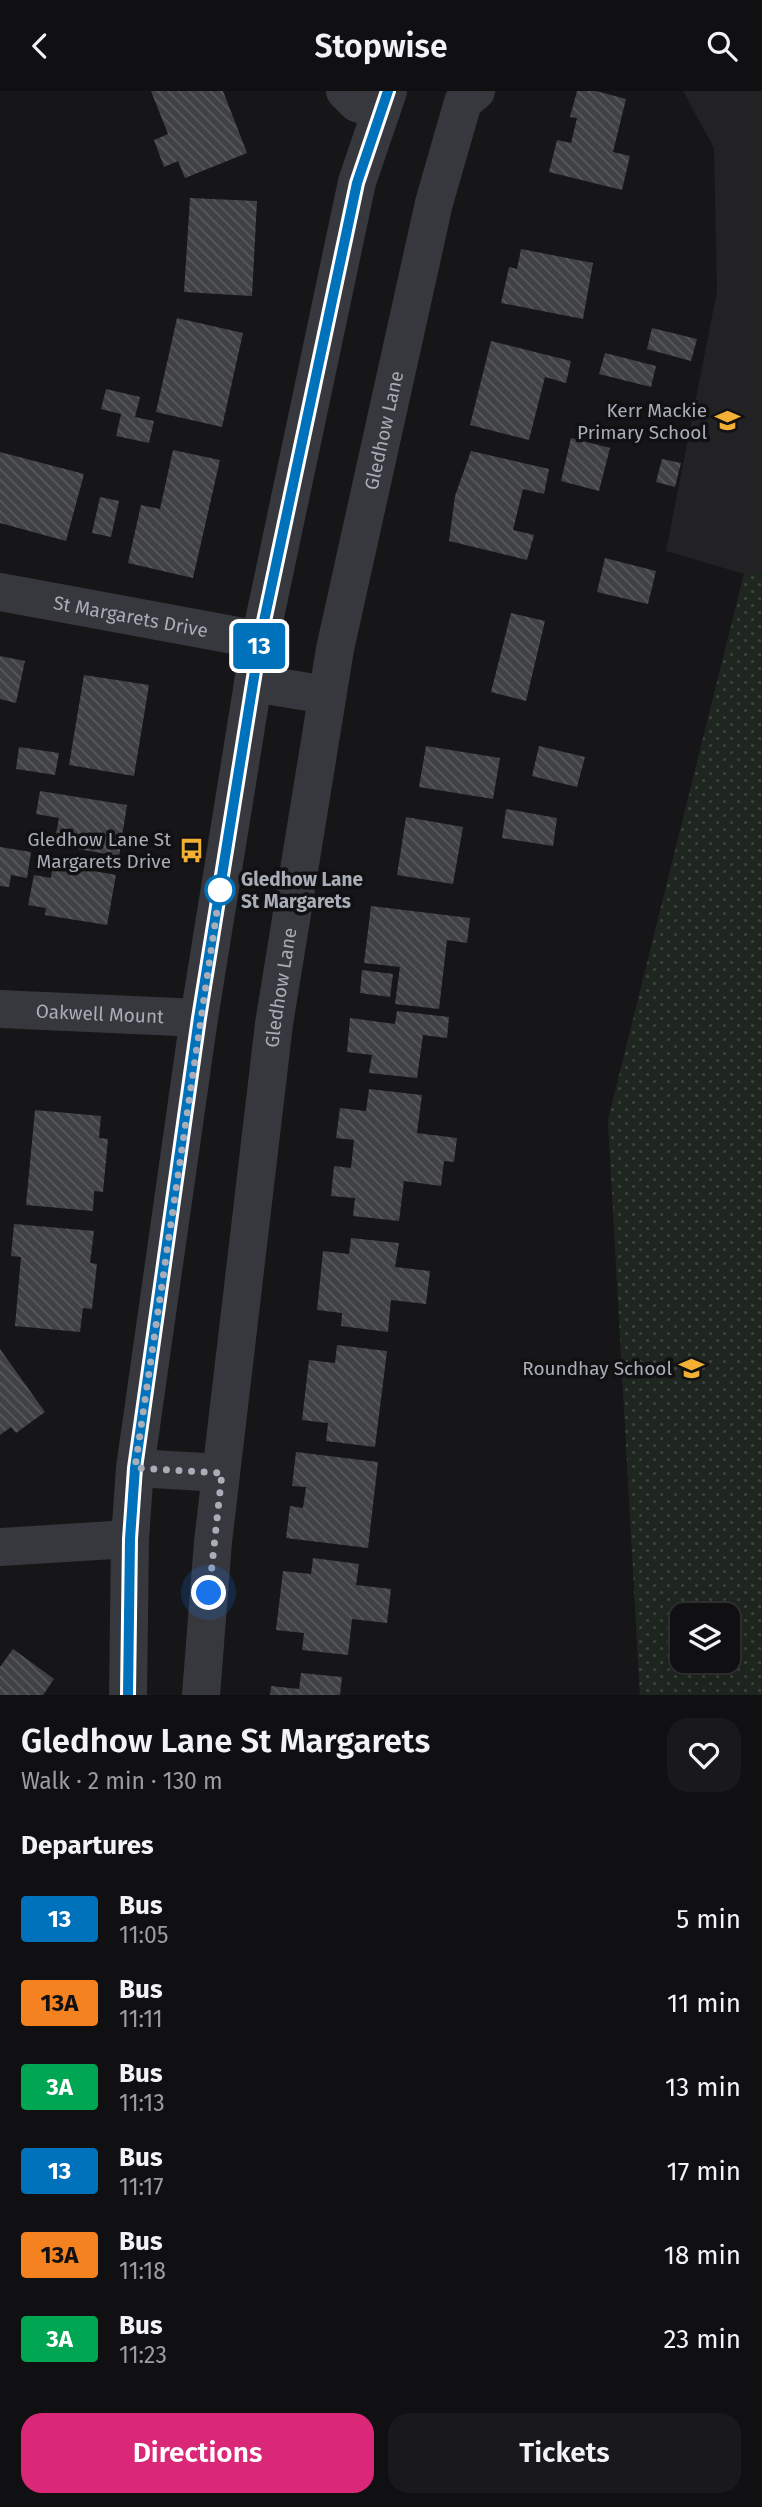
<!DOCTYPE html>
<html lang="en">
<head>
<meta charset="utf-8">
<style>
  :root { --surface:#101012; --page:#19191b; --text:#f1f3f6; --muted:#9c9d9f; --line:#303032; --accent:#db2777 }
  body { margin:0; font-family:"Fira Sans",sans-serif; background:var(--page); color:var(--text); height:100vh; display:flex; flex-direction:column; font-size:26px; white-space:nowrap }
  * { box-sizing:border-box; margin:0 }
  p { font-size:23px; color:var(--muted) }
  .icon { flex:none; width:38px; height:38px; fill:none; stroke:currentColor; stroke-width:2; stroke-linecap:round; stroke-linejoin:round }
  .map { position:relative; height:1604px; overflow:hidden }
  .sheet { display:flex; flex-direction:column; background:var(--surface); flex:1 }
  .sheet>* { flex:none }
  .badge { padding:0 14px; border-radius:5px; font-size:24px; line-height:46px }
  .fabs { position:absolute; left:670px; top:1512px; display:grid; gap:14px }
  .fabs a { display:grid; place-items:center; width:70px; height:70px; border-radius:14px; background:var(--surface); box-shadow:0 7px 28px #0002,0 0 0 2px var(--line); font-size:35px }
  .you { position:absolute; width:35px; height:35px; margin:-18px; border:5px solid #fff; border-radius:50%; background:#1a73e8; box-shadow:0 0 0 10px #1a73e833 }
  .map>.badge { position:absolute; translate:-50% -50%; box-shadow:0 0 0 4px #fff }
  h2 { padding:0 21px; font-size:26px; line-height:63px }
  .round { display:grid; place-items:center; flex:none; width:74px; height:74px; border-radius:21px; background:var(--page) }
  .overview { display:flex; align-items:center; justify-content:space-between; height:119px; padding:0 21px }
  h1 { font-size:33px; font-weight:600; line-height:52px }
  .action { display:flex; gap:14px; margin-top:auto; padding:14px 21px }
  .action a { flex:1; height:80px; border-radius:21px; background:var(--accent); color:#fff; font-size:28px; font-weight:600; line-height:80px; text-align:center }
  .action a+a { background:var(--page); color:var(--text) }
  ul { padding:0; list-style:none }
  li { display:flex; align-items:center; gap:21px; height:84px; padding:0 21px }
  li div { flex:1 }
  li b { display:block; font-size:26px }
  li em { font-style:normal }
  li .badge { min-width:77px; font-weight:700; text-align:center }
  header { display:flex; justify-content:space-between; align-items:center; height:91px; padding:0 21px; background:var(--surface); font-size:32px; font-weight:600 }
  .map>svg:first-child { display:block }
  .built { fill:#222225; fill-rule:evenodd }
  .park { fill:url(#park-dots); fill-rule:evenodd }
  .building { fill:url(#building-back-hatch) }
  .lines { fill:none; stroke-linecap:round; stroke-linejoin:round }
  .minor { stroke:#37383d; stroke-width:38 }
  .line-casing { stroke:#fff; stroke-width:16 }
  .line { stroke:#0072bc; stroke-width:10 }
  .walk { stroke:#a8adb8; stroke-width:7; stroke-dasharray:0 12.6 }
  .stop-dot { fill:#fff; stroke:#0072bc; stroke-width:3.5 }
  .labels { text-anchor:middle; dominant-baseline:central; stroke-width:7; stroke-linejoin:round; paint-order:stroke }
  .poi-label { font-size:19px; fill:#a8adb8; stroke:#111113; text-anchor:end }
  .street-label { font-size:19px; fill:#a8adb8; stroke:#111113 }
  .stop-label { font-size:19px; font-weight:bold; fill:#a8adb8; stroke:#111113; text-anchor:start }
</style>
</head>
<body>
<header><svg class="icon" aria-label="back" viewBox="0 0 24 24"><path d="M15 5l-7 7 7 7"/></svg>Stopwise<svg class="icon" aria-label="search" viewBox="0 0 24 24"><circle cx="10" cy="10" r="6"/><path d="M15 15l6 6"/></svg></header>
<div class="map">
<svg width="762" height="1604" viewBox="0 0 762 1604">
  <defs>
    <pattern id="park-dots" width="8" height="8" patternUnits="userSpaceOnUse" patternTransform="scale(1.75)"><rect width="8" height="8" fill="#1e261f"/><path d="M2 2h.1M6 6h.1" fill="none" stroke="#3c433d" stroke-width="1.8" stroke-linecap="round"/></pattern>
    <pattern id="building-back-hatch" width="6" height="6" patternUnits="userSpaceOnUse" patternTransform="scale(1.75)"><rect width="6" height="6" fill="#404145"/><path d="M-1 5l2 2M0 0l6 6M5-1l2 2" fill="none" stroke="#595a5e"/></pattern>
  </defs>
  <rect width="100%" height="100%" fill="#161618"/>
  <path class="built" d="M683,0H762V1604H640L608,1029L744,483L666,460L717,200L714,57ZM682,1524H728V1570H682Z"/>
  <path class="park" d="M762,481V1604H640L608,1029L744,483ZM682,1524H728V1570H682Z"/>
  <g class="building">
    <polygon points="151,0 223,0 247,62 185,87 178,70 164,76 154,49 168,43"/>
    <polygon points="577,0 596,0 626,8 613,61 630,65 622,99 549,81 557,49 571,52 577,27 570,26"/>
    <polygon points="190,107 257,110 252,205 184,201"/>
    <polygon points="521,158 593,172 583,228 501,212 509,176 517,178"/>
    <polygon points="177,227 243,242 222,336 156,321"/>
    <polygon points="652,237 697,248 691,270 647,258"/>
    <polygon points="491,250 571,270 566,292 545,286 529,349 470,334"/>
    <polygon points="605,262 656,275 651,296 599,283"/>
    <polygon points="106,298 140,306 135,326 154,330 149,352 116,345 121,323 101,318"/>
    <polygon points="571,347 610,357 599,400 561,390"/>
    <polygon points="173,359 220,369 193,487 128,472 141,414 160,418"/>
    <polygon points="471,360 549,378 544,403 523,398 513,439 534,444 527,469 449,450 455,405"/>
    <polygon points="0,361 84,383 66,450 0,432"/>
    <polygon points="662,368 681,372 675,396 656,391"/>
    <polygon points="100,406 119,410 111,446 92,442"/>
    <polygon points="605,467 656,480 648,513 597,501"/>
    <polygon points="511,522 545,530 526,610 491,601"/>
    <polygon points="0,565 25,570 16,612 0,608"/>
    <polygon points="84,584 149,594 134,685 69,674"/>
    <polygon points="426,655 500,667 493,708 419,696"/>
    <polygon points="539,655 585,666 577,696 532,685"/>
    <polygon points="19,656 59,662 55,684 16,678"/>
    <polygon points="40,700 127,714 119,765 54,754 59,727 36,723"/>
    <polygon points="506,718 557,727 553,755 502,747"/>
    <polygon points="406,726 463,736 453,793 397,784"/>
    <polygon points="0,756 31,761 27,787 11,784 9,796 0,795"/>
    <polygon points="53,773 116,784 107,834 45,824 46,817 28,814 34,784 51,787"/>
    <polygon points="371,815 470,827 467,852 447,849 439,918 395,913 400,876 364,872"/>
    <polygon points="362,879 393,883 390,906 360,902"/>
    <polygon points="397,920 449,926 447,947 423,944 417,987 369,982 372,964 347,961 350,927 395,933"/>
    <polygon points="369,998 422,1004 417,1042 457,1047 454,1071 444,1070 441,1095 404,1090 399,1130 353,1125 355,1107 331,1105 334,1075 351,1077 354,1049 336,1047 340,1017 366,1020"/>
    <polygon points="35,1019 101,1025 99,1047 108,1048 103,1101 94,1100 93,1120 26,1114"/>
    <polygon points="14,1133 94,1140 90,1172 97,1173 92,1218 83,1217 80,1241 15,1235 21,1166 11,1165"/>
    <polygon points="351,1147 399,1152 395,1176 430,1180 426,1213 391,1209 388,1241 341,1235 342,1222 317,1219 323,1160 349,1163"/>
    <polygon points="337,1254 387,1260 375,1356 326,1350 328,1332 302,1329 309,1269 335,1272"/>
    <polygon points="0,1258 45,1321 16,1342 11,1336 0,1344"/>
    <polygon points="296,1361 378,1371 368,1457 286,1447 290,1415 303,1417 306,1396 292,1395"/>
    <polygon points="313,1467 359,1473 356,1494 391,1498 387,1532 352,1528 348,1564 302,1559 304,1542 276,1539 283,1480 311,1483"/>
    <polygon points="13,1558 54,1588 43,1604 0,1604 0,1576"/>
    <polygon points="301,1582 342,1586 340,1604 270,1604 271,1595 299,1598"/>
  </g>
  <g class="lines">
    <g class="minor">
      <polyline points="345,0 357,12 381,21"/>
      <path id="s1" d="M0,501L260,549"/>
      <polyline points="253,592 327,604"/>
      <path id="s2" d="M0,918L199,927"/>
      <polyline points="135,1377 221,1382"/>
      <polyline points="0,1456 130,1448"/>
      <polyline points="128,1604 130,1448 135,1377 199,927 260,549 357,91 388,0"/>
      <path id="s3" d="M201,1604L213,1451L274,933L335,558L434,112L463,11L476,0"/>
    </g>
  </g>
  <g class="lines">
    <defs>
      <polyline id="line" points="128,1604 130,1448 135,1377 199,927 260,549 357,92 388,0"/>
    </defs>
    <use href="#line" class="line-casing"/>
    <use href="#line" class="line"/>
    <polyline class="walk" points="209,1502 222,1382 135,1377 220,799"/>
  </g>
  <defs>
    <symbol id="school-bare" viewBox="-9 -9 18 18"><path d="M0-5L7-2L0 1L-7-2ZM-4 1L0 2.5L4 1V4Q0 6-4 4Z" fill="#f2b134" stroke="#111113" stroke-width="2.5" paint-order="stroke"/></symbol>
    <symbol id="bus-bare" viewBox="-9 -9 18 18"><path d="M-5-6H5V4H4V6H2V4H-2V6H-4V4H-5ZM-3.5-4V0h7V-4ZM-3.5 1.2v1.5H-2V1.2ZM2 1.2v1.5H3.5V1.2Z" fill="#f2b134" stroke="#111113" stroke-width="2.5" paint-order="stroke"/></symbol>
  </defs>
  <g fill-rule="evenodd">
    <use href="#school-bare" x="710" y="312" width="35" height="35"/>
    <use href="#bus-bare" x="174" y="742" width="35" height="35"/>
    <use href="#school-bare" x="674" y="1260" width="35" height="35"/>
  </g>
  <circle class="stop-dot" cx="220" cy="799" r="14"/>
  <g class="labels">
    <g class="poi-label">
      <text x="707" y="319">Kerr Mackie<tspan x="707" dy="22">Primary School</tspan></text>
      <text x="171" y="748">Gledhow Lane St<tspan x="171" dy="22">Margarets Drive</tspan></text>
      <text x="672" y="1277">Roundhay School</text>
    </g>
    <g class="street-label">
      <text stroke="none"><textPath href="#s3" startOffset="1279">Gledhow Lane</textPath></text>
      <text stroke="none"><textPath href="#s1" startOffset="133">St Margarets Drive</textPath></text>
      <text stroke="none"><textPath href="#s3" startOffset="712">Gledhow Lane</textPath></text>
      <text stroke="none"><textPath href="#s2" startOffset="100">Oakwell Mount</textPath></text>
    </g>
    <g class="stop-label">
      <text x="241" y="788">Gledhow Lane<tspan x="241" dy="22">St Margarets</tspan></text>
    </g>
  </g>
</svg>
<div class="fabs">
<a><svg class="icon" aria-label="layers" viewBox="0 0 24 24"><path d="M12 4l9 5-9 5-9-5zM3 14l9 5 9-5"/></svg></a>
</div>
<div class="you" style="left:209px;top:1502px"></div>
<b class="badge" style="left:259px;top:555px;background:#0072bc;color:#fff">13</b>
</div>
<section class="sheet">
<div class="overview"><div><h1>Gledhow Lane St Margarets</h1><p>Walk · 2 min · 130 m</p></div><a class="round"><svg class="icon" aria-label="heart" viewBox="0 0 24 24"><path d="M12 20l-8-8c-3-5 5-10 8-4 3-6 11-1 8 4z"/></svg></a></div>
<h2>Departures</h2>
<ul>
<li><span class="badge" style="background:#0072bc;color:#fff">13</span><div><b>Bus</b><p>11:05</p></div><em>5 min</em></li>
<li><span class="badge" style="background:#f58220;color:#111">13A</span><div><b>Bus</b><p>11:11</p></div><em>11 min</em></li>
<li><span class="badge" style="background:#00a651;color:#fff">3A</span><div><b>Bus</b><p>11:13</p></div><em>13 min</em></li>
<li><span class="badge" style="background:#0072bc;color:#fff">13</span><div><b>Bus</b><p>11:17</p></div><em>17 min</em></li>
<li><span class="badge" style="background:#f58220;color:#111">13A</span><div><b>Bus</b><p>11:18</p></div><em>18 min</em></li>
<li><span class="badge" style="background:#00a651;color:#fff">3A</span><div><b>Bus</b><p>11:23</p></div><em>23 min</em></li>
</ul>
<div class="action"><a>Directions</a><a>Tickets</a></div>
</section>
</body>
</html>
